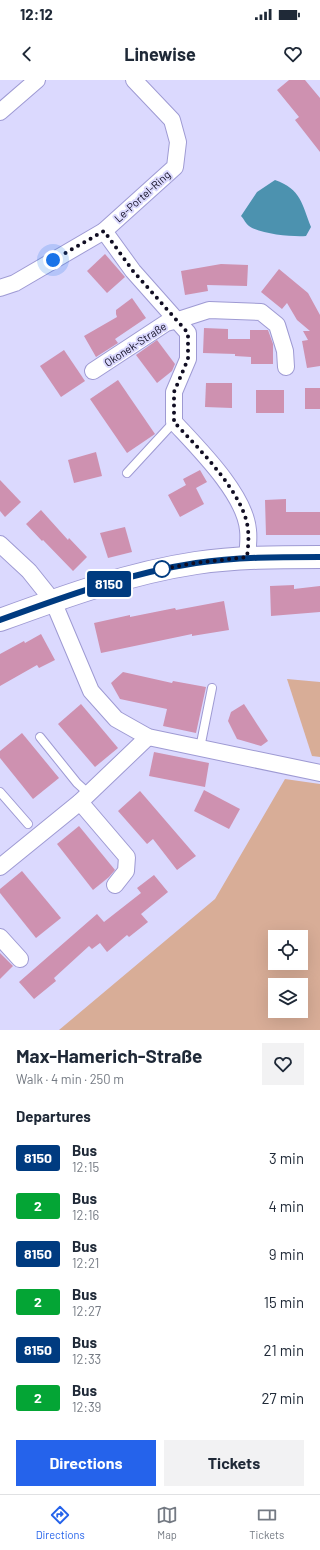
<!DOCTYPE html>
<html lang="en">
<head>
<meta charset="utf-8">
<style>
  :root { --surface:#fff; --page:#f2f2f3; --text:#1f2937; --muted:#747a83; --line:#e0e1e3; --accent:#2563eb }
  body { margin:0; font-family:Barlow,sans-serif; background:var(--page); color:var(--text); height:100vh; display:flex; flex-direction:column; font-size:15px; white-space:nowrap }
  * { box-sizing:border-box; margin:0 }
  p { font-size:13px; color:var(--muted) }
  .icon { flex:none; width:22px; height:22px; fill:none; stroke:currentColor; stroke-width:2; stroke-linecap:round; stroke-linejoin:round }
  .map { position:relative; height:950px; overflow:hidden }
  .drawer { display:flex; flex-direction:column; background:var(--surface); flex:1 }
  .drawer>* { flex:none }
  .badge { padding:0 8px; border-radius:3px; font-size:14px; line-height:26px }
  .fabs { position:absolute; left:268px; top:850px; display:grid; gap:8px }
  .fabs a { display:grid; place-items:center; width:40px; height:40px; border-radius:0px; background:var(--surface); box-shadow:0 4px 16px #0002; font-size:20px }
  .you { position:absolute; width:20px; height:20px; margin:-10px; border:3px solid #fff; border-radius:50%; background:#1a73e8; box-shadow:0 0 0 6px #1a73e833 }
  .map>.badge { position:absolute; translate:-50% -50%; box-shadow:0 0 0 2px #fff }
  h2 { padding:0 16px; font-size:15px; line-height:36px }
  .round { display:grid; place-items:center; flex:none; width:42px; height:42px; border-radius:0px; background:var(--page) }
  .head { display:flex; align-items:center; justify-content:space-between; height:68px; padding:0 16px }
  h1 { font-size:19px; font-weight:700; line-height:30px }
  .button { display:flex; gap:8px; margin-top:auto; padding:8px 16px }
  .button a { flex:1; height:46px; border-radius:0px; background:var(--accent); color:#fff; font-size:16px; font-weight:700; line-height:46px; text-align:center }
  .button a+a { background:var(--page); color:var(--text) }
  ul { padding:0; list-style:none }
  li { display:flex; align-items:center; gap:12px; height:48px; padding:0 16px }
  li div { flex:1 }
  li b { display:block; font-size:15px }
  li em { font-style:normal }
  li .badge { min-width:44px; font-weight:700; text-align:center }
  .status { display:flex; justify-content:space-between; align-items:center; height:28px; padding:0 20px; background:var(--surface); direction:ltr }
  .status svg { height:11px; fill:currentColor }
  header { display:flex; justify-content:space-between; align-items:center; height:52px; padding:0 16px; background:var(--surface); font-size:18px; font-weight:700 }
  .dock { display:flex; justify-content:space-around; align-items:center; height:56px; border-top:1px solid var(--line); background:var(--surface); font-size:11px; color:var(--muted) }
  .dock a { display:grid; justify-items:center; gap:2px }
  .dock .selected { color:var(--accent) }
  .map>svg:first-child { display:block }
  .green { fill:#d8ad97; fill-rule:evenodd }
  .water { fill:#4c92af }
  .building { fill:#ce91b0 }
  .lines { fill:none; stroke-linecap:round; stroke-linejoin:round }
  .service-casing { stroke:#9e9ad3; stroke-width:10 }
  .minor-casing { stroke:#9e9ad3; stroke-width:18 }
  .secondary-casing { stroke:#9e9ad3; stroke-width:24 }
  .service { stroke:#fff; stroke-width:8 }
  .minor { stroke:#fff; stroke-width:16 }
  .secondary { stroke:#fff; stroke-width:22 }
  .line-casing { stroke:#fff; stroke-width:9 }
  .line { stroke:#003b80; stroke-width:6 }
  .walk { stroke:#100d22; stroke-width:4; stroke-dasharray:0 7.2 }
  .stop-dot { fill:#fff; stroke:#003b80; stroke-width:2 }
  .labels { text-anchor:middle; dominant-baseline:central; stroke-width:4; stroke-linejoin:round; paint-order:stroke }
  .street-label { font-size:11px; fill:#100d22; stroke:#dbd9fe }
</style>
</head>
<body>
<div class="status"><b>12:12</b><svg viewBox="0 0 49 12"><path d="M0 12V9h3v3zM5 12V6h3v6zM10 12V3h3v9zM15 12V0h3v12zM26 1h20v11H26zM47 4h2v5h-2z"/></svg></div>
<header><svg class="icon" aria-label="back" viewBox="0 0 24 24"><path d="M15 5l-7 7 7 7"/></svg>Linewise<svg class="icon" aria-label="heart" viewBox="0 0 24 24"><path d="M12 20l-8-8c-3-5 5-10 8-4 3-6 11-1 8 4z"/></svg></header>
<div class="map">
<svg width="320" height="950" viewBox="0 0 320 950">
  <rect width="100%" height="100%" fill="#dbd9fe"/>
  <g class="green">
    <polygon points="287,599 320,602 320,677 312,676"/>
    <path d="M285,699L320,704V950H59L215,819ZM275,857H301V883H275ZM275,905H301V931H275Z"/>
  </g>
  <path class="water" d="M275,100C301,109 302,124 311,147L306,156C292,157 260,154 249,146C246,144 244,139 241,136L257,112Z"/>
  <g class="building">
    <polygon points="289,0 305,0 320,18 320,72 295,40 299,37 277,10"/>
    <polygon points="105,174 125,197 107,213 87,191"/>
    <polygon points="221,184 248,185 247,206 207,205 208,211 185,215 181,191"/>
    <polygon points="279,189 308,213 320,235 320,286 307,288 302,261 308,260 303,251 310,251 297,240 287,223 282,229 261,212"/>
    <polygon points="132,218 146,238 115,259 118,263 96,277 84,256 117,237 116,234 116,230"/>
    <polygon points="204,248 228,249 228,259 250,259 250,250 268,250 273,264 273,284 251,284 251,277 235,276 235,274 203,273"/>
    <polygon points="157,260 175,284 172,291 157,303 136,275"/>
    <polygon points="64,270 85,301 61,317 40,286"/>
    <polygon points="118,300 155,354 127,373 90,319"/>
    <polygon points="206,303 232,303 232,328 205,327"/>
    <rect x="305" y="308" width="15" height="21"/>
    <rect x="256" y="310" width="28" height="23"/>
    <polygon points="96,372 102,396 74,403 68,380"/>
    <polygon points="200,390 207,402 196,408 204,424 180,437 168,415 186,405 183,399"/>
    <polygon points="0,400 21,422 5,437 0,431"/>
    <polygon points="286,419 286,432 320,432 320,455 266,455 265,420"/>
    <polygon points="41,430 68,460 69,458 87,477 73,491 43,460 42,461 26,444"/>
    <polygon points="125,447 132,472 108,478 100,453"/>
    <polygon points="294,505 294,509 320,506 320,532 271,536 270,506"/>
    <polygon points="224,521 229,550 192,556 192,554 101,573 94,543 130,535 130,537 175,528 176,530"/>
    <polygon points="41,554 55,580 39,588 37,585 0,606 0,574 24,561 25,563"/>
    <polygon points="123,592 172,603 173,601 206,607 196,653 163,646 167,629 120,619 111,603"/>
    <polygon points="81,624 118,668 95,687 58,644"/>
    <polygon points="244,624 268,661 261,666 237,659 228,641 231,632"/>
    <polygon points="22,653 59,698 33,719 0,678 0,671"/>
    <polygon points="154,672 209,683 205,707 149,696"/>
    <polygon points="204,710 240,729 229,749 194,731"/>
    <polygon points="140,711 196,776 177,790 153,759 147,764 118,731"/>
    <polygon points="79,746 115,790 109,797 93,810 57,764"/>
    <polygon points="22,791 61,838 36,858 0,813 0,809"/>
    <polygon points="154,795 168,812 141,834 148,842 129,857 127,855 107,872 100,863 92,869 89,866 54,898 56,901 34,919 19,902 97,834 104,842 141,813 137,808"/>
    <polygon points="0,873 13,886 0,899"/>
  </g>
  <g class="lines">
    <defs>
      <g id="service">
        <polyline points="127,393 174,342"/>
        <polyline points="40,657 77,703 88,713"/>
        <polyline points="200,668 212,608"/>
        <polyline points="0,712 28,744"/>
      </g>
      <g id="minor">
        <polyline points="0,32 37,0"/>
        <path d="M104,151L133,191L188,253V279L174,312V342C198,368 245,414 248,450C249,458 248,468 247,477"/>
        <polyline points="0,208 15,203 104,151 175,87 178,62 172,40 134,0"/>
        <polyline points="93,291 166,243 178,240 209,230 261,232 277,245 285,271 286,287"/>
        <polyline points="0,464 29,491 53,521 91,611 116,639 148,657 320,693"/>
        <polyline points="80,722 127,777 126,791 115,805"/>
        <polyline points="0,787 80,722 148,657"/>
        <polyline points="0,857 20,879"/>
      </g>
      <path id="secondary" d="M0,540C63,517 129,493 196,483C237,477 278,477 320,477"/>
    </defs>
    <use href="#service" class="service-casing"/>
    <use href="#minor" class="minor-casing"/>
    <use href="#secondary" class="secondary-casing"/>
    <use href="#service" class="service"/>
    <use href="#minor" class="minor"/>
    <use href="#secondary" class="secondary"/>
  </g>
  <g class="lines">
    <defs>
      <path id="line" d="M0,540C63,517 129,493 196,483C237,477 278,477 320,477"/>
    </defs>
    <use href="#line" class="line-casing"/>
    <use href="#line" class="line"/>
    <path class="walk" d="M53,180L104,151L133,191L188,253V279L174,312V342C198,368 245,414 248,450C249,459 248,468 247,477L195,483L162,489"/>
  </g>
  <circle class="stop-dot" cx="162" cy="489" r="8"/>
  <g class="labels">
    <g class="street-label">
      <text transform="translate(142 116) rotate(-42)">Le-Portel-Ring</text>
      <text transform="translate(135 264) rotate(-33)">Okonek-Straße</text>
    </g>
  </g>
</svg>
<div class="fabs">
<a><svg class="icon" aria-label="locate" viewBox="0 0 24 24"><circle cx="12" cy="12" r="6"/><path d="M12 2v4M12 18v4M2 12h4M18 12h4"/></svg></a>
<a><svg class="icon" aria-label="layers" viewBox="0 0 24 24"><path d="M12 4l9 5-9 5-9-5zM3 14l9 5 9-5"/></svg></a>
</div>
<div class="you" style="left:53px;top:180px"></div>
<b class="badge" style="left:109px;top:504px;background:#003b80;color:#fff">8150</b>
</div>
<section class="drawer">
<div class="head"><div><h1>Max-Hamerich-Straße</h1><p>Walk · 4 min · 250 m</p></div><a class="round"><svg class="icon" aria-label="heart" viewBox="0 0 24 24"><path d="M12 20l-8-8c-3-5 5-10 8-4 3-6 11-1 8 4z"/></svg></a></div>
<h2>Departures</h2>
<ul>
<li><span class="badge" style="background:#003b80;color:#fff">8150</span><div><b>Bus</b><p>12:15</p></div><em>3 min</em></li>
<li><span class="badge" style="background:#04a535;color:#fff">2</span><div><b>Bus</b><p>12:16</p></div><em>4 min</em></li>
<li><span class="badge" style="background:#003b80;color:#fff">8150</span><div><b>Bus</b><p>12:21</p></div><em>9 min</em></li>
<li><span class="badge" style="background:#04a535;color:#fff">2</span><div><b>Bus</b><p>12:27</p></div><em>15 min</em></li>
<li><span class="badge" style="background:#003b80;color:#fff">8150</span><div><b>Bus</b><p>12:33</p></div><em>21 min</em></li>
<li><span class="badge" style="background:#04a535;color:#fff">2</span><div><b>Bus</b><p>12:39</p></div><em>27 min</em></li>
</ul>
<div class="button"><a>Directions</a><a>Tickets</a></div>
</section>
<nav class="dock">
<a class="selected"><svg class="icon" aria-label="directions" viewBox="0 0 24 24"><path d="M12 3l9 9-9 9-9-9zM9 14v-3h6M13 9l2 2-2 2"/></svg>Directions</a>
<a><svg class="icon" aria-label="map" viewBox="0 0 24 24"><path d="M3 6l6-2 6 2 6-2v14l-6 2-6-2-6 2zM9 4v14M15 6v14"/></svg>Map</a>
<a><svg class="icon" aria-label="tickets" viewBox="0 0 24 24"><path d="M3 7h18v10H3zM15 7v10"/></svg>Tickets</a>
</nav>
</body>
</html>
